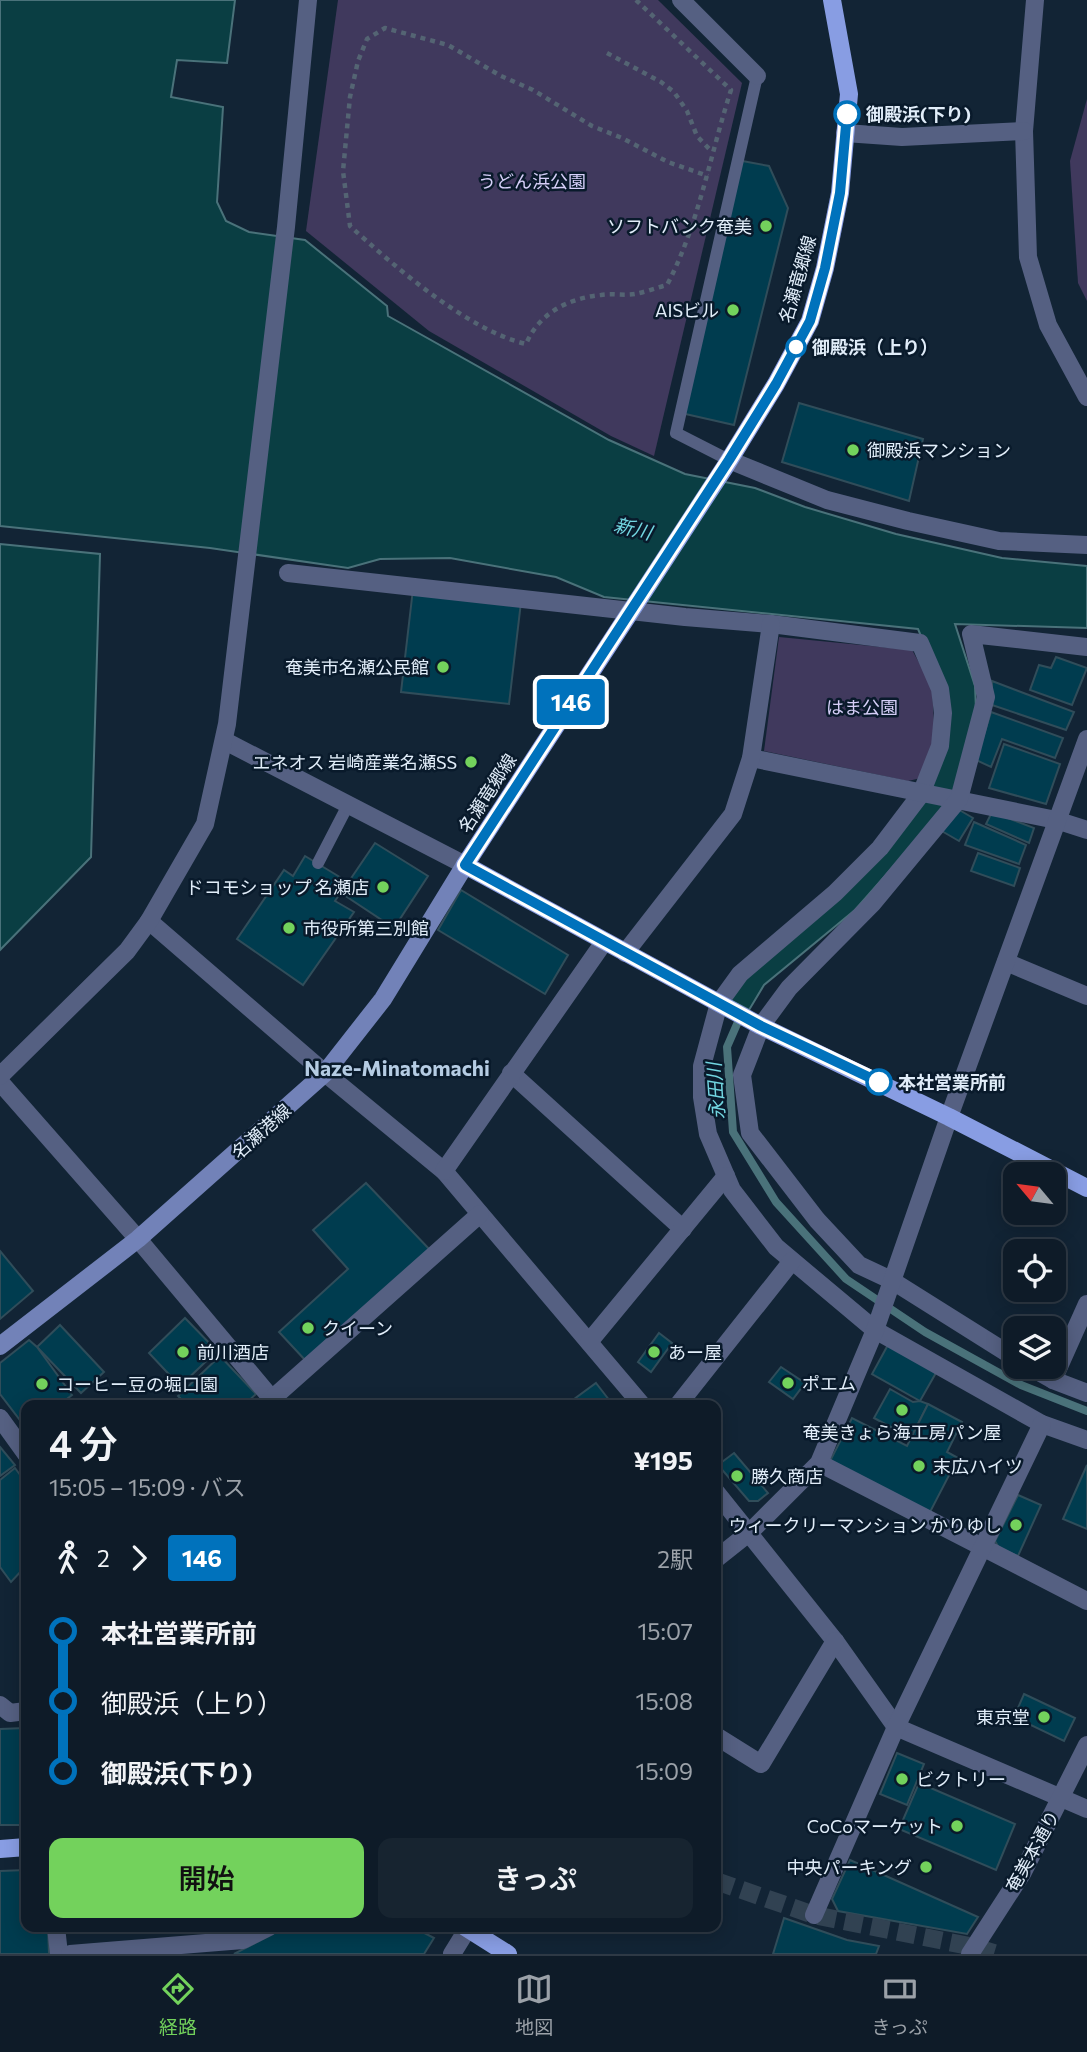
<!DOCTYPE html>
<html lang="ja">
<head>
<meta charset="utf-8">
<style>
  :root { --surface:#0e1b28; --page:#172430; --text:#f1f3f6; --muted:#9ba1a8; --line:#2e3945; --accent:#73d25c }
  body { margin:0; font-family:Commissioner,"Noto Sans JP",sans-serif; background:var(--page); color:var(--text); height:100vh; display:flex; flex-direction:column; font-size:26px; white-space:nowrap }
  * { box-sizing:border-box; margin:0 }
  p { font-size:23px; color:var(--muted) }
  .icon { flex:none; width:38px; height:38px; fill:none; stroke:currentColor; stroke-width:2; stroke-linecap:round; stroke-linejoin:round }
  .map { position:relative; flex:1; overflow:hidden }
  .sheet { position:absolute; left:21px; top:1400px; width:700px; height:532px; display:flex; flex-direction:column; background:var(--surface); border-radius:14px; box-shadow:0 4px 18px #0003,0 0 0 2px var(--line) }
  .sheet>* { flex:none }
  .badge { padding:0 14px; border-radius:5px; font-size:24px; line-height:46px }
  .needle { width:46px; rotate:299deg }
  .buttons { position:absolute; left:1003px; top:1162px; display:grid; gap:14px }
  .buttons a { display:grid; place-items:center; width:63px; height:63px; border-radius:14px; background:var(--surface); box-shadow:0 4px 18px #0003,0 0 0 2px var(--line); font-size:35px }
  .map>.badge { position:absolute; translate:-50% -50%; box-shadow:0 0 0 4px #fff }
  .legs { display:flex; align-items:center; gap:10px; height:77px; padding:0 28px; font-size:23px }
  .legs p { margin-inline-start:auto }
  .overview { display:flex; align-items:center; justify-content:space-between; height:119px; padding:0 28px }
  h1 { font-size:38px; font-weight:600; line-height:52px }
  .button { display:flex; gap:14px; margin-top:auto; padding:14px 28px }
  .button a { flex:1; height:80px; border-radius:14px; background:var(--accent); color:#111; font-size:28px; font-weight:600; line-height:80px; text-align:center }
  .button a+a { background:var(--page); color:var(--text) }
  ul { padding:0 28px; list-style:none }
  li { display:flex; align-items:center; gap:24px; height:70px; font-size:26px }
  li i { display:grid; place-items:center; width:10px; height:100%; margin:0 9px; background:currentColor }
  li i::after { content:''; width:18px; height:18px; margin:-9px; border:5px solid; border-radius:50%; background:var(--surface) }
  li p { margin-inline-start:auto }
  li:first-child i { background:linear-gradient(#0000 50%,currentColor 0) }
  li:last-child i { background:linear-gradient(currentColor 50%,#0000 0) }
  .tab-bar { display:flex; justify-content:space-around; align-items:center; height:98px; border-top:2px solid var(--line); background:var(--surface); font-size:19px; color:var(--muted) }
  .tab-bar a { display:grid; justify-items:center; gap:4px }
  .tab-bar .current { color:var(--accent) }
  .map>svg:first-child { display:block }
  .green { fill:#40395d }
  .water { fill:#0a3e43; stroke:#4a727a; stroke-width:2 }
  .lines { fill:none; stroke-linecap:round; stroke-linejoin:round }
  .stream { stroke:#4a727a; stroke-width:8 }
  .building { fill:#003c4f; stroke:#304d5a; stroke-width:2 }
  .minor-tunnel { stroke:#314252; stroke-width:18; stroke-dasharray:18 9; stroke-linecap:butt }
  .path { stroke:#546473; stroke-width:4.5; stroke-dasharray:5 5; stroke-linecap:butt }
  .service { stroke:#556082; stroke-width:12 }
  .minor { stroke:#556082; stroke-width:18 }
  .tertiary { stroke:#556082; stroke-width:18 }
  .secondary { stroke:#7282b8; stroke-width:18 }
  .primary { stroke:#889de3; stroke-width:18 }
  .line-1-casing { stroke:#fff; stroke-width:16 }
  .line-1 { stroke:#0072bc; stroke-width:10 }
  .stop-1-dot { fill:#fff; stroke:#0072bc; stroke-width:3.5 }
  .poi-dot { fill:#73d25c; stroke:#091a2b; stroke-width:2.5 }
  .labels { text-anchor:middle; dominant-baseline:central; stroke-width:5; stroke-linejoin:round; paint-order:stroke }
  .stop-label { font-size:18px; font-weight:bold; fill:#e1edf9; stroke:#091a2b; text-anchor:start }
  .park-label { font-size:18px; fill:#d6cff8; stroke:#091a2b }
  .poi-label { font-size:18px; fill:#e1edf9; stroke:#091a2b; text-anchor:start }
  .street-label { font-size:18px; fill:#e1edf9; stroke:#091a2b }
  .water-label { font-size:19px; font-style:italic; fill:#72d6e1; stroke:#091a2b }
  .quarter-label { font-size:21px; font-weight:bold; fill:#b5cce3; stroke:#091a2b }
</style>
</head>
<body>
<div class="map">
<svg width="1087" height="1954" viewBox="0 0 1087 1954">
  <rect width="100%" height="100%" fill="#122435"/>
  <g class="green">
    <polygon points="338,0 658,0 742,83 654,456 611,436 429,331 306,231"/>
    <polygon points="1087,99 1087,301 1078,283 1070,161"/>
    <polygon points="779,637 912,650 932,686 935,743 925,777 908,781 764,751"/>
  </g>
  <g class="water">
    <polygon points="0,0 235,0 227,63 177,60 171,97 223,107 217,202 226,221 249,232 305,240 387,306 388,316 609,440 685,474 755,488 805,507 896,534 1002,558 1087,566 1087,628 955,624 975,686 976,710 960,778 946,807 855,910 764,985 749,1010 728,999 746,975 799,932 936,773 942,685 918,629 604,597 556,577 450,558 380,559 348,568 210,548 0,526"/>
    <polygon points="0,544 100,554 91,857 0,950"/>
  </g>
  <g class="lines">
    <polyline class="stream" points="741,1015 727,1047 733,1132 776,1202 846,1279 925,1332 1021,1385 1087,1411"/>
  </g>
  <g class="building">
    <polygon points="737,160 769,166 788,208 734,425 681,413"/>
    <polygon points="799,403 923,439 909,501 782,462"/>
    <polygon points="413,589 521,602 509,704 401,692"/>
    <polygon points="1056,657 1087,668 1072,705 1030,690 1039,665 1051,668"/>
    <polygon points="992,681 1074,712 1066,730 992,705"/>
    <polygon points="991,712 1063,738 1055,758 1002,739 991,767 976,760"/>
    <polygon points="1004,744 1060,764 1046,804 989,788"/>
    <polygon points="956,808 973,818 959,841 940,830"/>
    <polygon points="992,812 1034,828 1029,843 986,824"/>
    <polygon points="974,822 1026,845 1019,864 965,845"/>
    <polygon points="375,843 428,876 394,928 341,893"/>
    <polygon points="978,853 1020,868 1014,886 971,871"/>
    <polygon points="305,856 348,882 335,901 354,912 303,985 237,939 284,870 293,876"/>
    <polygon points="461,890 568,955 545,994 438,930"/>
    <polygon points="366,1183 432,1252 306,1361 279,1332 348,1269 313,1230"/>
    <polygon points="0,1251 33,1291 0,1319"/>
    <polygon points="185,1318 217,1351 180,1386 149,1353"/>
    <polygon points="60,1325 104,1372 81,1393 37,1347"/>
    <polygon points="659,1333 672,1343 651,1372 638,1362"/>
    <polygon points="29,1340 37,1347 72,1395 59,1405 26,1405 26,1428 0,1394 0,1363"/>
    <polygon points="889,1343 937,1371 920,1401 872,1374"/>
    <polygon points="220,1356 256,1394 244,1405 187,1405 178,1396"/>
    <polygon points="781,1367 805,1383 793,1399 769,1382"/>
    <polygon points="596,1383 613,1405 566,1405"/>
    <polygon points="890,1389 913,1402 920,1401 928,1404 911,1438 874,1418"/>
    <polygon points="928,1404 962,1422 947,1452 958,1458 929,1514 829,1463 852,1418 907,1446"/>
    <polygon points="0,1447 15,1465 0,1476"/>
    <polygon points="734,1453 768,1493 758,1501 749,1501 718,1465"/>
    <polygon points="1087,1465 1087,1529 1063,1519"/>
    <polygon points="15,1468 26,1483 26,1570 24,1568 11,1582 0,1567 0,1480"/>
    <polygon points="1018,1495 1041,1505 1018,1556 999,1548 995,1541"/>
    <polygon points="1024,1694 1075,1718 1064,1741 1014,1717"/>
    <polygon points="25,1716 26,1716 26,1825 0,1825 0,1729 25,1728"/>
    <polygon points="897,1753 924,1764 907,1805 880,1794"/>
    <polygon points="919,1783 1015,1824 996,1870 899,1829"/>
    <polygon points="850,1860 978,1917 967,1934 838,1911 832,1899"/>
    <polygon points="26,1870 26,1927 48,1927 49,1954 0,1954 0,1871"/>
    <polygon points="784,1918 847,1940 879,1946 876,1954 773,1954"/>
    <polygon points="286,1927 413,1927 434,1938 424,1954 234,1954"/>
  </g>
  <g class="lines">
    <polyline class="minor-tunnel" points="716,1881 814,1915 974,1947 997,1954"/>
    <g class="path">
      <path d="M636,0L731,90C710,155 699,224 667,285C656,288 645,292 635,294C624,296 612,293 601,295C569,298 539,313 526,344C467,330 394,266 350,226L343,171L350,97L358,61L367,39L385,28L448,45L501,76L533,90L592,126L622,138L668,162L708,176"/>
      <polyline points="607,53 661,82 674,92 687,111 697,136 712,152"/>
    </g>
    <g class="service">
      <polyline points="729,460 676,433 757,76"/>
      <polyline points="318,863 348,805"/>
    </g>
    <g class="minor">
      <polyline points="681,0 757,76"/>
      <polyline points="1035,0 1024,131 1028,257 1048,325 1087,397"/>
      <polyline points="845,133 902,137 1024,131"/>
      <polyline points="729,460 827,500 908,521 999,541 1087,545"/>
      <polyline points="288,573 685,617 771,624 920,643 940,689 943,713 940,746 921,794 880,848 835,893 740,974 719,1003 702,1066 702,1097 708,1134 732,1190 776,1247 875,1330 1042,1424 1087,1440"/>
      <polyline points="751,758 1056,820 1087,830"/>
      <polyline points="149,921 325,1073 444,1171 642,1405"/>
      <polyline points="625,953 733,814 751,758 771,624"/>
      <polyline points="1006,962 1087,996"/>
      <polyline points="511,1073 683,1229"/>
      <polyline points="0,1082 138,1239 277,1405"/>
      <polyline points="949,1117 1087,739"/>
      <polyline points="444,1171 604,942"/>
      <polyline points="589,1342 726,1176"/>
      <polyline points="1015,1358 891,1280 859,1265 817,1220 750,1133 742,1075 761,1026 789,988 872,904 959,799 986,697 971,634 1087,647"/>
      <polyline points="1030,1367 1053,1380 1087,1393"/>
      <polyline points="1053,1380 1087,1304"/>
      <polyline points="265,1405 480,1214"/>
      <polyline points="678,1405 792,1261"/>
      <polyline points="819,1463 1087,1601"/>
      <polyline points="716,1492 835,1641 896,1727 1087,1809"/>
      <polyline points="0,1705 10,1713 26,1711"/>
      <polyline points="716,1736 761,1764 835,1641"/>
      <polyline points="814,1915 896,1727 1042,1424"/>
      <polyline points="56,1927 59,1954"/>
      <polyline points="70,1954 243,1940 269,1927"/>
      <polyline points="970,1954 1023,1872 1087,1745"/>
    </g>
    <g class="tertiary">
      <polyline points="225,741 465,865"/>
      <polyline points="0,1076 127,951 149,921 205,824 227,724 286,227 308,0"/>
      <polyline points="0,1418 26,1454"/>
      <polyline points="716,1559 750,1532 819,1463 875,1330 949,1117"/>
      <polyline points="452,1954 468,1928"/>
    </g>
    <polyline class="secondary" points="0,1346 138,1239 325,1073 383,999 465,865"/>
    <g class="primary">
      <polyline points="832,0 849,94 840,193 825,268 810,321 776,384 725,467 465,865 761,1026 949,1117 1087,1188"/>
      <polyline points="0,1849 26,1847"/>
      <polyline points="465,1927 508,1954"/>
    </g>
  </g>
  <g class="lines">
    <defs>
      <polyline id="line-1" points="847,114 840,193 825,268 810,321 776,384 729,460 465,865 761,1026 879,1082"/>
    </defs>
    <use href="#line-1" class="line-1-casing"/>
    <use href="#line-1" class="line-1"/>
  </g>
  <g class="stop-1-dot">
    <circle cx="847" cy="114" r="12"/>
    <circle cx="796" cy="347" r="9"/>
    <circle cx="879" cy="1082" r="12"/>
  </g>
  <g class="poi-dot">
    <circle cx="766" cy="226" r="7"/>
    <circle cx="733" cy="310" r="7"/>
    <circle cx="853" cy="450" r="7"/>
    <circle cx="443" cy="667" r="7"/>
    <circle cx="471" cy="762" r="7"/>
    <circle cx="383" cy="887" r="7"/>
    <circle cx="289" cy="928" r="7"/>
    <circle cx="308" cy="1328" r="7"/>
    <circle cx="183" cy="1352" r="7"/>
    <circle cx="654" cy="1352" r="7"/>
    <circle cx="788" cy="1383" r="7"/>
    <circle cx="42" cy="1384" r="7"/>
    <circle cx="902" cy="1410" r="7"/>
    <circle cx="919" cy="1466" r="7"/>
    <circle cx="737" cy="1476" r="7"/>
    <circle cx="1016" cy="1525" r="7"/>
    <circle cx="1044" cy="1717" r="7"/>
    <circle cx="902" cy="1779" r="7"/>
    <circle cx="957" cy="1826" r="7"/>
    <circle cx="926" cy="1867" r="7"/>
  </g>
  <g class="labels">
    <g class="stop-label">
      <text x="866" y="114">御殿浜(下り)</text>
      <text x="812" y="347">御殿浜（上り）</text>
      <text x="898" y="1082">本社営業所前</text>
    </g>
    <g class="park-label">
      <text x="532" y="181">うどん浜公園</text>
      <text x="862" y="707">はま公園</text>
    </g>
    <g class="poi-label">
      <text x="752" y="226" text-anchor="end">ソフトバンク奄美</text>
      <text x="719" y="310" text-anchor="end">AISビル</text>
      <text x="867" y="450">御殿浜マンション</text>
      <text x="429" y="667" text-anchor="end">奄美市名瀬公民館</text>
      <text x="457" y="762" text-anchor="end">エネオス 岩崎産業名瀬SS</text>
      <text x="369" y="887" text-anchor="end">ドコモショップ 名瀬店</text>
      <text x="303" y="928">市役所第三別館</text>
      <text x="322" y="1328">クイーン</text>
      <text x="197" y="1352">前川酒店</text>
      <text x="668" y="1352">あー屋</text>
      <text x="802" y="1383">ポエム</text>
      <text x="56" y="1384">コーヒー豆の堀口園</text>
      <text x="902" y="1432" text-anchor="middle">奄美きょら海工房パン屋</text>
      <text x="933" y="1466">末広ハイツ</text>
      <text x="751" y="1476">勝久商店</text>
      <text x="1002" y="1525" text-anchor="end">ウィークリーマンション かりゆし</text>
      <text x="1030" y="1717" text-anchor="end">東京堂</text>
      <text x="916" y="1779">ビクトリー</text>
      <text x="943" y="1826" text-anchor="end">CoCoマーケット</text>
      <text x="912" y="1867" text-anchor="end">中央パーキング</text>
    </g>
    <g class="street-label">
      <text transform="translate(797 279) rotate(-74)">名瀬竜郷線</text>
      <text transform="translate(487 793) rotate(-57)">名瀬竜郷線</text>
      <text transform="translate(261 1131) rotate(-42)">名瀬港線</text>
      <text transform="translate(1032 1851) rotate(-61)">奄美本通り</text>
    </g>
    <g class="water-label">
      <text transform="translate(633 528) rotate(14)">新川</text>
      <text transform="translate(715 1091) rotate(-94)">永田川</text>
    </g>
    <g class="quarter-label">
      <text x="397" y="1067">Naze-Minatomachi</text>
    </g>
  </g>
</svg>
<div class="buttons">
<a><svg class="needle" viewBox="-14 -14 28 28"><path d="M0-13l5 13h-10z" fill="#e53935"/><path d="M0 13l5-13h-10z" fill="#9ba1a8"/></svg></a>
<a><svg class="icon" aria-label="locate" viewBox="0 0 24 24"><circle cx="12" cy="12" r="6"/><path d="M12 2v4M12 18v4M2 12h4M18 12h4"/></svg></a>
<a><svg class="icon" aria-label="layers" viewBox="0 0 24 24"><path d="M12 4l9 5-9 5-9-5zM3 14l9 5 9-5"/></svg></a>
</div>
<b class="badge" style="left:571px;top:702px;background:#0072bc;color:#fff">146</b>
<section class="sheet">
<div class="overview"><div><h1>4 分</h1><p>15:05 – 15:09 · バス</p></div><b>¥195</b></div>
<div class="legs"><svg class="icon" aria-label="walk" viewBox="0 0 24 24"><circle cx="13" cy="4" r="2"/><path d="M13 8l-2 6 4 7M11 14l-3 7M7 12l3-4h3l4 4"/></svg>2<svg class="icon" aria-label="forward" viewBox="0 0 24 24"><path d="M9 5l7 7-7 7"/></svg><b class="badge" style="background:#0072bc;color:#fff">146</b><p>2駅</p></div>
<ul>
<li><i style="color:#0072bc"></i><b>本社営業所前</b><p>15:07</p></li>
<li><i style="color:#0072bc"></i><span>御殿浜（上り）</span><p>15:08</p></li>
<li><i style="color:#0072bc"></i><b>御殿浜(下り)</b><p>15:09</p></li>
</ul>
<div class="button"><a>開始</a><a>きっぷ</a></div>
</section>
</div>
<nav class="tab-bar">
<a class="current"><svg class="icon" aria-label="directions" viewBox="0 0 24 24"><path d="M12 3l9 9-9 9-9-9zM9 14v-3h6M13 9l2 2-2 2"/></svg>経路</a>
<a><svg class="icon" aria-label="map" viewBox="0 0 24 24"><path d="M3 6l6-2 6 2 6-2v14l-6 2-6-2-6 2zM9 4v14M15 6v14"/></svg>地図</a>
<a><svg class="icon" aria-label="tickets" viewBox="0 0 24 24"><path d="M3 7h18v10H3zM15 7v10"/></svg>きっぷ</a>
</nav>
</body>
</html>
